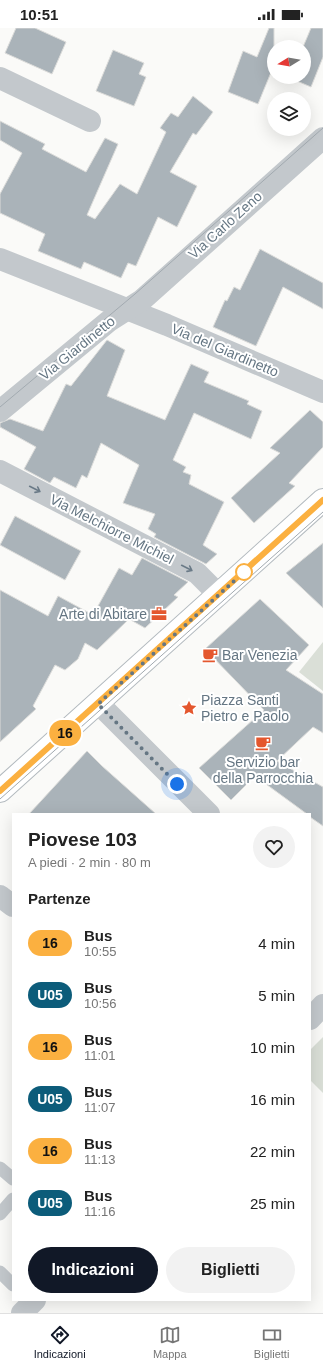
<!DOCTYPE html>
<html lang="it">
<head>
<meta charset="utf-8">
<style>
  :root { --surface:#fff; --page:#f2f2f2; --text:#222; --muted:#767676; --line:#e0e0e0; --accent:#111827 }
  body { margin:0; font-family:Helvetica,sans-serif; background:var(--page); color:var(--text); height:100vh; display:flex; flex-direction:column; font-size:15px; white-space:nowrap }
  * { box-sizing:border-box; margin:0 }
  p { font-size:13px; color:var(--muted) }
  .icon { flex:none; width:22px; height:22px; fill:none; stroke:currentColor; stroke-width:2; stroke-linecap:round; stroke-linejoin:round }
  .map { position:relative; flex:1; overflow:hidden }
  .side { position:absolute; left:12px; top:785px; width:299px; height:488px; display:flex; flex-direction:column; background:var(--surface); border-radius:0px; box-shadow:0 4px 16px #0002 }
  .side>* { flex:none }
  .badge { padding:0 8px; border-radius:13px; font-size:14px; line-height:26px }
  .needle { width:26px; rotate:259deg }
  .controls { position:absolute; left:267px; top:12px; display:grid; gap:8px }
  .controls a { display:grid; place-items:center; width:44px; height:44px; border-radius:50%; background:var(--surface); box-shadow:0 4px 16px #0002; font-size:20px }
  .you { position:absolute; width:20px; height:20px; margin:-10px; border:3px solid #fff; border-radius:50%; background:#1a73e8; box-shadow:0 0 0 6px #1a73e833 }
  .map>.badge { position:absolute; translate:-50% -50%; box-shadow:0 0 0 2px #fff }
  h2 { padding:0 16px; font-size:15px; line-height:36px }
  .round { display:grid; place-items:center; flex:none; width:42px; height:42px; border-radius:21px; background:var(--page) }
  .headline { display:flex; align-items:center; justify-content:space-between; height:68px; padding:0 16px }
  h1 { font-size:19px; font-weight:700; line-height:30px }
  .cta { display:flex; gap:8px; margin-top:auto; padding:8px 16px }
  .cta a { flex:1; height:46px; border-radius:24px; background:var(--accent); color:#fff; font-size:16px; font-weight:700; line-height:46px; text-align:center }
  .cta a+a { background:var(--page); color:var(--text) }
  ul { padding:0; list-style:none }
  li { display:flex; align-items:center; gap:12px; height:52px; padding:0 16px }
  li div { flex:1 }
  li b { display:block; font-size:15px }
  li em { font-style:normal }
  li .badge { min-width:44px; font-weight:700; text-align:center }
  .status { display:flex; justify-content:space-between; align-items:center; height:28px; padding:0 20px; background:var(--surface); direction:ltr }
  .status svg { height:11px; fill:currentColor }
  .dock { display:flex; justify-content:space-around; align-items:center; height:56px; border-top:1px solid var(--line); background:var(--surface); font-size:11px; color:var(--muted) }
  .dock a { display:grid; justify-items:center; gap:2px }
  .dock .active { color:var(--accent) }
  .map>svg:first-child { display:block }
  .green { fill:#dadfd7 }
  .building { fill:#aab3b9; stroke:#dcdcda }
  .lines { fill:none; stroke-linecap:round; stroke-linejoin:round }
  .secondary-casing { stroke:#b3babf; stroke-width:24 }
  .service { stroke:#c3c8cc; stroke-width:13 }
  .minor { stroke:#c3c8cc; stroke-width:22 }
  .secondary { stroke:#fff; stroke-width:22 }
  .tram { stroke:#a2aab0; stroke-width:1 }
  .oneway { stroke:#6a7a87 }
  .line-casing { stroke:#fff; stroke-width:9 }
  .line { stroke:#fbb040; stroke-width:6 }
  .walk { stroke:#657683; stroke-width:4; stroke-dasharray:0 7.2 }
  .stop-dot { fill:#fff; stroke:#fbb040; stroke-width:2 }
  .labels { text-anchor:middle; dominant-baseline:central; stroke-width:4; stroke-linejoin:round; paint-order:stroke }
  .street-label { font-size:14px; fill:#657683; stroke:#fff }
  .poi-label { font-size:14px; fill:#657683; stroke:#fff; text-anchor:start }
</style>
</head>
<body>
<div class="status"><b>10:51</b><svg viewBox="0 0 49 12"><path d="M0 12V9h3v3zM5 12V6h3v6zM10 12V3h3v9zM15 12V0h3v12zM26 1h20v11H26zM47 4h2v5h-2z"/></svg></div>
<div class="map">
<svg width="323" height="1285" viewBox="0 0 323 1285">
  <rect width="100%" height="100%" fill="#fafaf8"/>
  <g class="green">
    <polygon points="323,614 323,663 299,644"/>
    <polygon points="323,1009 323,1065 310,1052 310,1022"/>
  </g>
  <g class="building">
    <polygon points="16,0 35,0 66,14 52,46 5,25"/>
    <polygon points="269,0 274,0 274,37 258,76 228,64 243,23 257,29"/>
    <polygon points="311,0 323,0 323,29 311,59 290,50 304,49 303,19"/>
    <polygon points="113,22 144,35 139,46 146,49 134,78 96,63"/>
    <polygon points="193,68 213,84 196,107 193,105 170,144 197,158 177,199 158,189 136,238 128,235 121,250 84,234 81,241 38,223 45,206 0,185 0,166 22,125 0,112 0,93 45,116 42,121 86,144 105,110 118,116 87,187 95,191 120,156 137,166 166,104 160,100 171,85 178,89"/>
    <polygon points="260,221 323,255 323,281 283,259 256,318 213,299 225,272 227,273 234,259 240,262"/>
    <polygon points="107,312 125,322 107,368 165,392 191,336 209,344 204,354 249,373 247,376 262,383 251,411 194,385 173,432 186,439 183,444 191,447 189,456 224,474 203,517 217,526 206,536 154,509 156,506 148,501 155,486 123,475 139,437 101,415 87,450 82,447 76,460 54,449 50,455 24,441 36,419 0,399 0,395 10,391 43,403 66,356 71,358"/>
    <polygon points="310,382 323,394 323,419 289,455 295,458 254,495 231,470 280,425 270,420"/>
    <polygon points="15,488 81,523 65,552 0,517"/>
    <polygon points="323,515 323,580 286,545"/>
    <polygon points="142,530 188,554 174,567 178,569 145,600 129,591 97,622 85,615 78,631 65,642 55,637 33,678 36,681 0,714 0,562 48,588 58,568 93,587 119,540 132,547"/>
    <polygon points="260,571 309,617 286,642 323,666 323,705 313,699 277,733 323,759 323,798 310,789 310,786 307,786 255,748 231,772 199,740 264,682 205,621"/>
    <polygon points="87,723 102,738 156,786 29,786"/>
  </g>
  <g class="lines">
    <defs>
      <polyline id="secondary" points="0,763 323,472"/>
    </defs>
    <use href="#secondary" class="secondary-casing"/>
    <g class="service">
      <polyline points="0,1140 13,1151"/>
      <polyline points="0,1186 13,1171"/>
      <polyline points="0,1244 13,1257"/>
    </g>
    <g class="minor">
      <polyline points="0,50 90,93"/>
      <polyline points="0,231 167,297 323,364"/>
      <polyline points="0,383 109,293 142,272 323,110"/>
      <polyline points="0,443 197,545 219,567"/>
      <polyline points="99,676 209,786"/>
      <polyline points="0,868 13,878"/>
      <polyline points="310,991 323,977"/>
      <polyline points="22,1285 35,1272"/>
    </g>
    <use href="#secondary" class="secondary"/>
    <g class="tram">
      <polyline points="0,379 135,266 323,100"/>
      <polyline points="0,771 323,484"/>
    </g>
  </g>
  <defs><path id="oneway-shaft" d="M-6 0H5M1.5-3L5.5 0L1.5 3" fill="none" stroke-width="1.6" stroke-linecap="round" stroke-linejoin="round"/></defs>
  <g class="oneway">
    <use href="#oneway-shaft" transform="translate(35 461) rotate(27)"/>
    <use href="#oneway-shaft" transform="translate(187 540) rotate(27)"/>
  </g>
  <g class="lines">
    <defs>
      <polyline id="line" points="0,763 323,472"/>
    </defs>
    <use href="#line" class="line-casing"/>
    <use href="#line" class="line"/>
    <polyline class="walk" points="177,756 98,676 244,544"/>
  </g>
  <defs>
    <symbol id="office-bare" viewBox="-9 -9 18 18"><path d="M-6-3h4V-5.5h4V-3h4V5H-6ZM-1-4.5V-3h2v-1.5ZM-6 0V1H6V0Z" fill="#e4572e" stroke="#fff" stroke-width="2.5" paint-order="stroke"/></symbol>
    <symbol id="cafe-bare" viewBox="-9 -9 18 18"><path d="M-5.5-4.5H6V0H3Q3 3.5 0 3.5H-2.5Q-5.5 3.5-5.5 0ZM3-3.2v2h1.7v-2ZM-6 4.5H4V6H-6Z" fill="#e4572e" stroke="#fff" stroke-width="2.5" paint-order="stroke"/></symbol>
    <symbol id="sight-bare" viewBox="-9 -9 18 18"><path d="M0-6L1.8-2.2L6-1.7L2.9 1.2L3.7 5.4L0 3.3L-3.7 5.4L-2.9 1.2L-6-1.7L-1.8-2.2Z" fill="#e4572e" stroke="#fff" stroke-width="2.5" paint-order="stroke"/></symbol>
  </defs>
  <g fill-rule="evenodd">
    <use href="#office-bare" x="148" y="575" width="22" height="22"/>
    <use href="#cafe-bare" x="199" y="616" width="22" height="22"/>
    <use href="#sight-bare" x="178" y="669" width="22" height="22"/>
    <use href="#cafe-bare" x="252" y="704" width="22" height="22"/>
  </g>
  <circle class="stop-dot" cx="244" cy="544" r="8"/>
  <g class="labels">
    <g class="street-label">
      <text transform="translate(225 197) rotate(-42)">Via Carlo Zeno</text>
      <text transform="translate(77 320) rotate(-39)">Via Giardinetto</text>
      <text transform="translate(225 322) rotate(23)">Via del Giardinetto</text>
      <text transform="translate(112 501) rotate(27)">Via Melchiorre Michiel</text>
    </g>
    <g class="poi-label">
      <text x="147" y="586" text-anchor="end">Arte di Abitare</text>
      <text x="222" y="627">Bar Venezia</text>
      <text x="201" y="672">Piazza Santi<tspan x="201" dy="16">Pietro e Paolo</tspan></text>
      <text x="263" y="734" text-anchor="middle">Servizio bar<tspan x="263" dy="16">della Parrocchia</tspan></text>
    </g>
  </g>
</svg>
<div class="controls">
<a><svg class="needle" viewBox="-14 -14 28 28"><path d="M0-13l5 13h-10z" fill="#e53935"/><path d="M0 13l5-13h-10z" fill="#767676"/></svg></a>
<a><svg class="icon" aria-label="layers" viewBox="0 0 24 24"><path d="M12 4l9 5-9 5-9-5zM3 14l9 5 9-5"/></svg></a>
</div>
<div class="you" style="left:177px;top:756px"></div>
<b class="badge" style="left:65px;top:705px;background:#fbb040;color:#111">16</b>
<section class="side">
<div class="headline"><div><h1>Piovese 103</h1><p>A piedi · 2 min · 80 m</p></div><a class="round"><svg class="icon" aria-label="heart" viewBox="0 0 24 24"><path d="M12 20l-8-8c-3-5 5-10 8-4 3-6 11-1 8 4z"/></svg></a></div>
<h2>Partenze</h2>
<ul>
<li><span class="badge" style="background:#fbb040;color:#111">16</span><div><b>Bus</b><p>10:55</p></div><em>4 min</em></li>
<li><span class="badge" style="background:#0c5c7a;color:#fff">U05</span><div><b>Bus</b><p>10:56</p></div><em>5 min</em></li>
<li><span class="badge" style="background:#fbb040;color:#111">16</span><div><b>Bus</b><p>11:01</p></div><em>10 min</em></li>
<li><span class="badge" style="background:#0c5c7a;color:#fff">U05</span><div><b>Bus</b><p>11:07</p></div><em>16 min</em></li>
<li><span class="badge" style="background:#fbb040;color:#111">16</span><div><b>Bus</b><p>11:13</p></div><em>22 min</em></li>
<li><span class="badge" style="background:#0c5c7a;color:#fff">U05</span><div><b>Bus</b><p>11:16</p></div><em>25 min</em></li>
</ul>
<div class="cta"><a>Indicazioni</a><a>Biglietti</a></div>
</section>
</div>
<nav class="dock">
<a class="active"><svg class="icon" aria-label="directions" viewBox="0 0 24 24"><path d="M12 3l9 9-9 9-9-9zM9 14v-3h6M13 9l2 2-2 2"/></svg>Indicazioni</a>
<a><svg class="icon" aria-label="map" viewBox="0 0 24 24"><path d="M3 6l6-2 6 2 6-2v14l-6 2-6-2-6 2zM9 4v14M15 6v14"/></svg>Mappa</a>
<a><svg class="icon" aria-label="tickets" viewBox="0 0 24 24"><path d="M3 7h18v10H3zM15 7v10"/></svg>Biglietti</a>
</nav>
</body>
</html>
